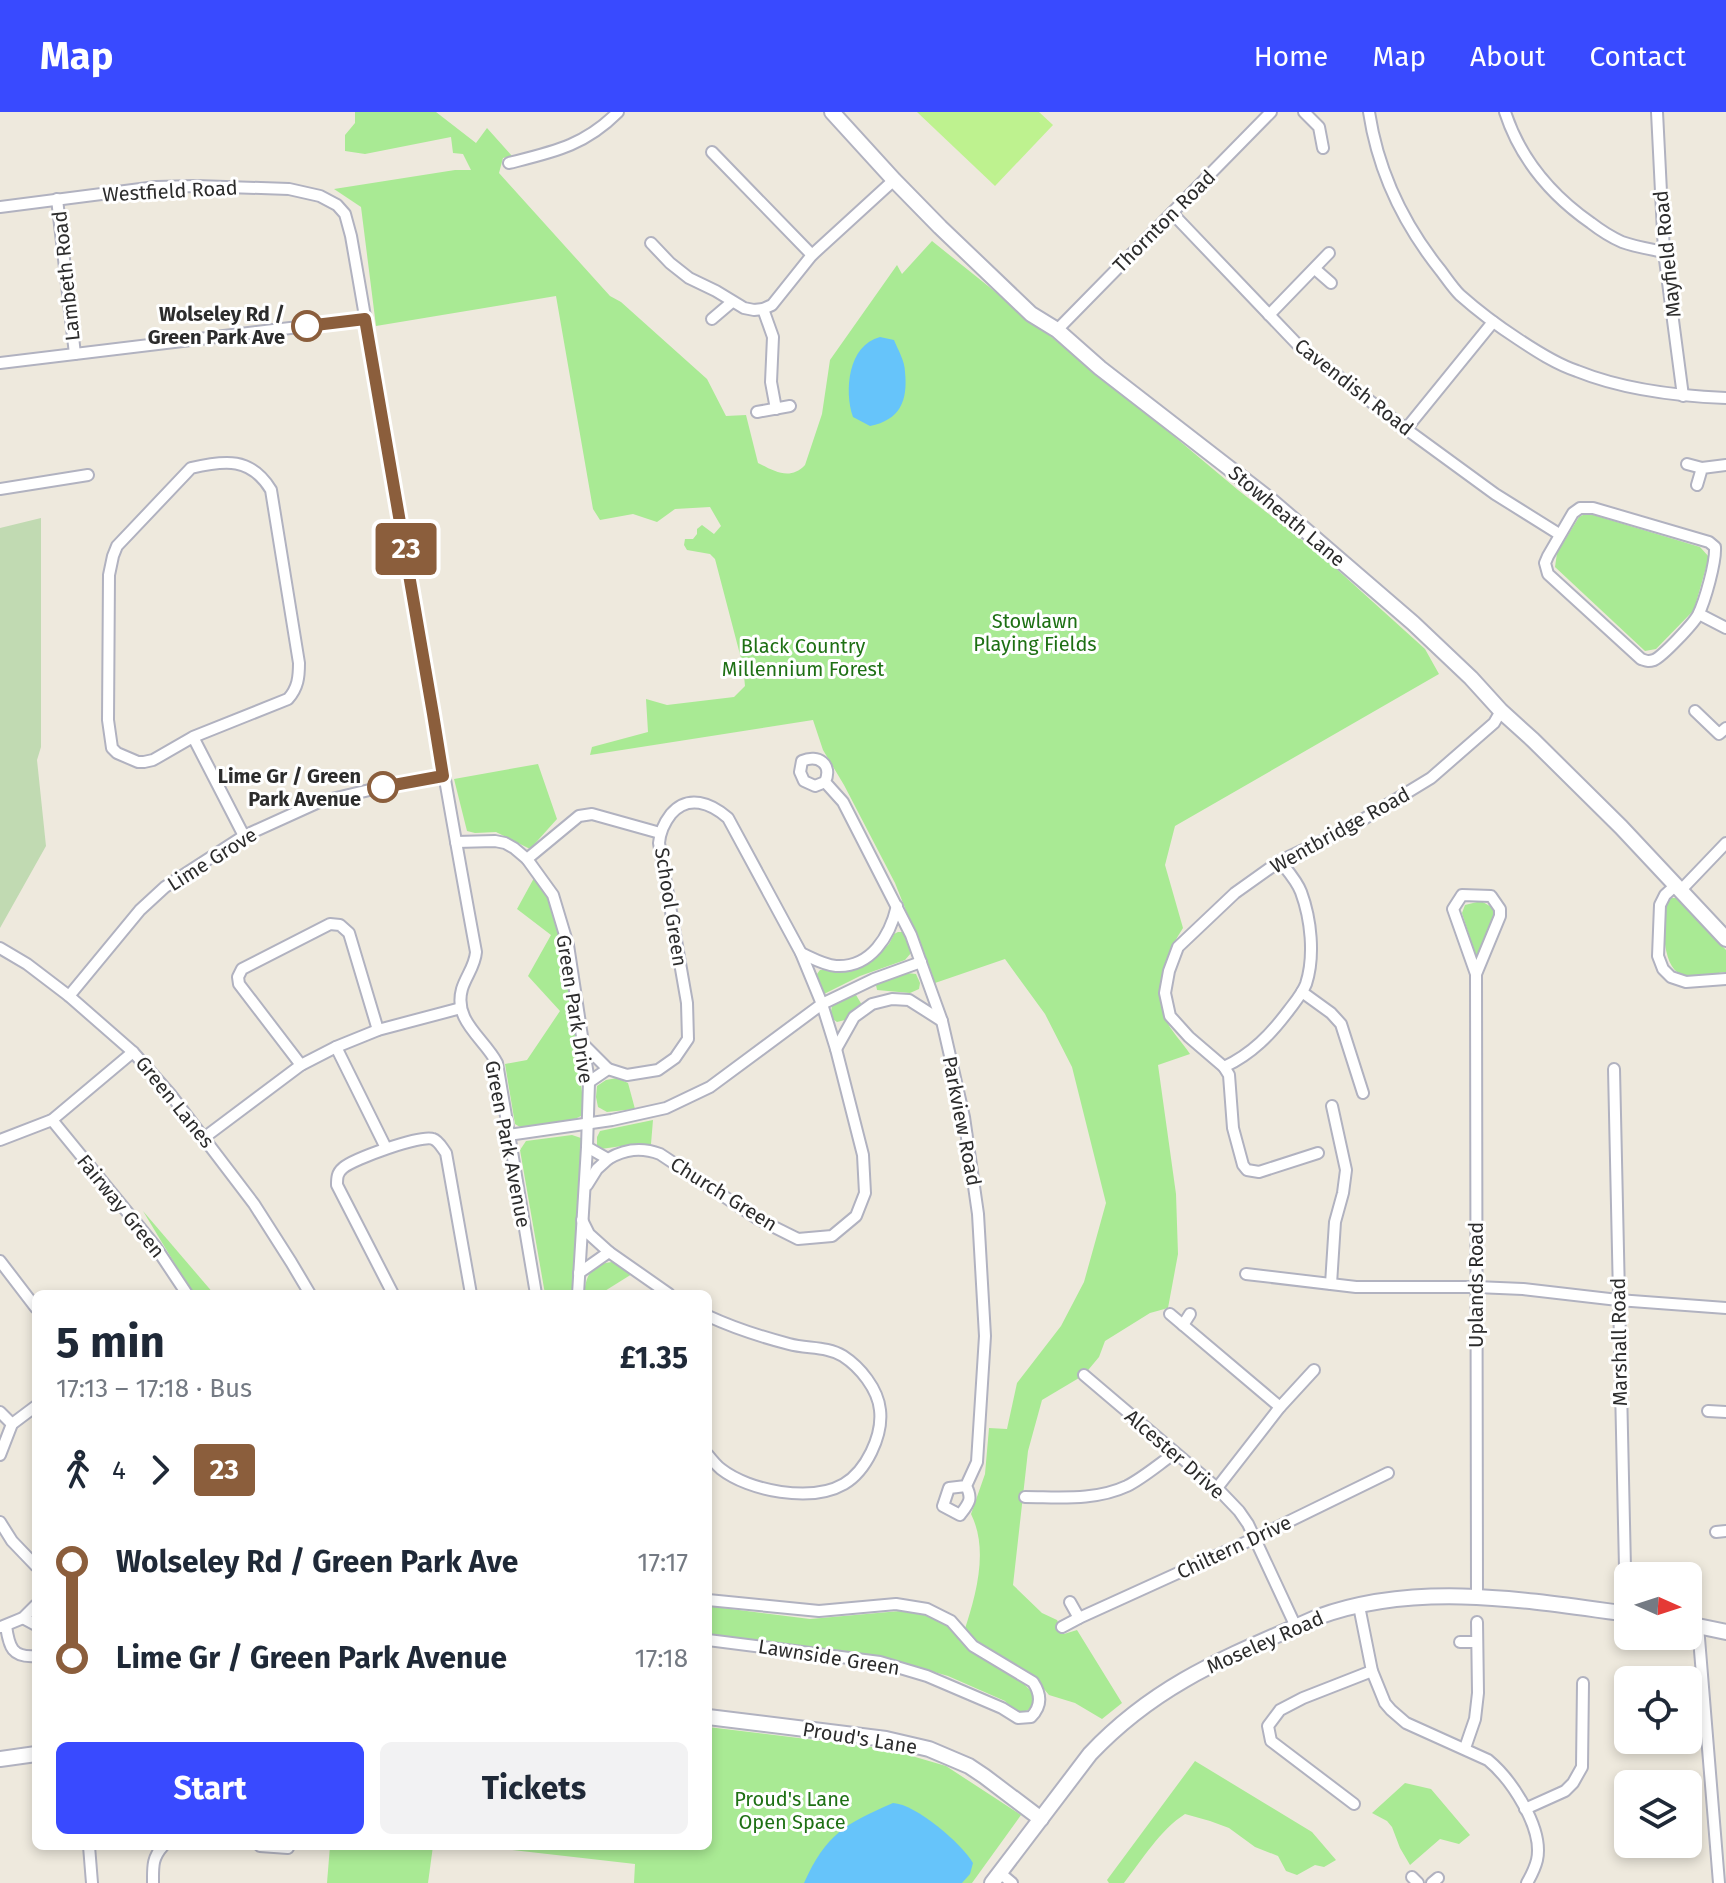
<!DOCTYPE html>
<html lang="en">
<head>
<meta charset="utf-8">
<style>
  :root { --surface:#fff; --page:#f2f2f3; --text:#1f2937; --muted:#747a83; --accent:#394aff }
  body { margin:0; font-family:"Fira Sans",sans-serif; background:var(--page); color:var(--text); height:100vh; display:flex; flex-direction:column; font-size:30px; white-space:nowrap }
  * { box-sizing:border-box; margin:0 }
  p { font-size:26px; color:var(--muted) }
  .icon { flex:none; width:44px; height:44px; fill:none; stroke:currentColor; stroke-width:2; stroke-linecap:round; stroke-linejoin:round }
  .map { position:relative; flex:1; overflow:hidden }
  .sheet { position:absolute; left:32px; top:1178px; width:680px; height:560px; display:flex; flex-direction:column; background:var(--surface); border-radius:12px; box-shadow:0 4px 12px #0003 }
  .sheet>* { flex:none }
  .badge { padding:0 16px; border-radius:6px; font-size:28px; line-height:52px }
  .needle { width:52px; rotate:93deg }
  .fabs { position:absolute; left:1614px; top:1450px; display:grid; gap:16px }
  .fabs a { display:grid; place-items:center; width:88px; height:88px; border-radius:12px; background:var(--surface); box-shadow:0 4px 12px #0003; font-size:40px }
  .map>.badge { position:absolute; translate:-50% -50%; box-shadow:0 0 0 4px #fff }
  .legs { display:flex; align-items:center; gap:12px; height:88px; padding:0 24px; font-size:26px }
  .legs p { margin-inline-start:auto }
  .head { display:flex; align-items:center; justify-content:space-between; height:136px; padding:0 24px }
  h1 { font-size:44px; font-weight:700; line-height:60px }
  .action { display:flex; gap:16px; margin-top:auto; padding:16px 24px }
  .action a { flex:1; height:92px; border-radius:12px; background:var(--accent); color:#fff; font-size:32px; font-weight:700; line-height:92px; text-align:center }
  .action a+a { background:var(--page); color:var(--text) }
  ul { padding:0 24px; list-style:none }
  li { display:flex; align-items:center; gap:28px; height:96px; font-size:30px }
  li i { display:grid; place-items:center; width:12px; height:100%; margin:0 10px; background:currentColor }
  li i::after { content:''; width:20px; height:20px; margin:-10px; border:6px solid; border-radius:50%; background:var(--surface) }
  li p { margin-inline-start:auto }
  li:first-child i { background:linear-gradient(#0000 50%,currentColor 0) }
  li:last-child i { background:linear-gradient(currentColor 50%,#0000 0) }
  header { display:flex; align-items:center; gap:48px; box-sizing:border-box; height:112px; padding:0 40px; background:var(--accent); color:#fff }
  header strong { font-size:38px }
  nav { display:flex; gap:44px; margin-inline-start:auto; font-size:28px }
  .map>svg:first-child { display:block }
  .green { fill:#a9ea94 }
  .cemetery { fill:#c1dab2 }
  .pitch { fill:#bef28f }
  .water { fill:#66c4fa }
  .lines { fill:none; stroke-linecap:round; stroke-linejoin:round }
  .street-casing { stroke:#b1b2c0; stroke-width:14 }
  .secondary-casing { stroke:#b1b2c0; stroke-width:18 }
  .street { stroke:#fff; stroke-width:10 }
  .secondary { stroke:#fff; stroke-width:14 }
  .line-1-casing { stroke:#fff; stroke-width:18 }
  .line-1 { stroke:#8b5e3c; stroke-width:12 }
  .stop-1-dot { fill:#fff; stroke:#8b5e3c; stroke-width:4 }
  .labels { text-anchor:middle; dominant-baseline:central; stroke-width:6; stroke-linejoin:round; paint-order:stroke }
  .street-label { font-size:20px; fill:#2c2c2c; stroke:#fff }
  .stop-label { font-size:20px; font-weight:bold; fill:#2c2c2c; stroke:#fff; text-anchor:end }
  .park-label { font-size:20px; fill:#1e7014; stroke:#fff }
</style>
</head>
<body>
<header>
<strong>Map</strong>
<nav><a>Home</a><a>Map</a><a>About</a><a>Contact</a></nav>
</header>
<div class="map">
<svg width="1726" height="1771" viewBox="0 0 1726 1771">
  <rect width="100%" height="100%" fill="#eee9dd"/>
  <g class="green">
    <path d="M355,0H436L476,31L487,16L512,44L503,46L499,61L610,184L621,190L707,267L726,304L746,303L758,351C774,359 790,369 805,353L822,302L830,248L897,153L902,162L932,129L1151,305L1238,378L1320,442L1425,537L1439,562L1175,714L1165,753L1183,816C1166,842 1153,874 1165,906C1170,918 1183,931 1190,942L1158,953L1176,1082L1178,1142L1168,1196L1150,1201L1105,1229L1099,1245L1084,1263L1042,1288L1028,1339L1013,1473L1042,1501L1057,1508L1064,1522L1077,1518L1122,1591L1102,1607L1075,1591L1049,1583L1039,1571L964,1520C976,1483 989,1438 971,1402L985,1362L989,1316L1007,1317L1017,1271L1061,1214L1084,1170L1106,1091L1072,955L1045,902L1005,847L935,871L895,771L844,673L823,638L813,608L590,643L592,635L648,620L646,587L667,593L734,585L745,574L743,554L715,447L710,442L687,438L684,433L685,427H693L697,422V417L702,413L714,422L721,414L710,395L675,397L657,410L633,402L600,408L593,397L556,184L376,214L361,95L334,77L455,58H471L463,42L453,41L451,25L365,42L345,39V23L355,11Z"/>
    <polygon points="1587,401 1700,435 1709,445 1694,498 1656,537 1645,539 1555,455 1557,441 1579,405"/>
    <polygon points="538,652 557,707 530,737 496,720 475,721 467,719 454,667"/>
    <polygon points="534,766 548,784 565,838 584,997 581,1004 573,1008 520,1015 515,1012 505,952 527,948 560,899 528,864 551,823 517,797"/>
    <path d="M1669,786H1676L1682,791L1726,838V860C1713,861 1693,867 1681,862C1661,855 1661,802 1669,786Z"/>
    <polygon points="1481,789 1495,797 1494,806 1476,845 1462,801 1465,793"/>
    <polygon points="898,820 903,820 911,841 905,848 860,864 824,882 819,875 817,862 820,858 833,858 872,848 889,832 894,822"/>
    <polygon points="907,861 916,862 920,871 919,877 910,881 877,878 876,873"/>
    <polygon points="856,883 862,893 845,908 837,910 830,905 832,894 849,884"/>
    <polygon points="617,966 628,971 635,997 607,1000 598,995 596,985 597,974 606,968"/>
    <polygon points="653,1008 651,1032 636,1032 601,1037 597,1033 597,1025 600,1019"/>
    <polygon points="572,1023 581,1026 582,1045 573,1182 545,1182 520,1038 526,1029"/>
    <polygon points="143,1099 214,1182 193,1182"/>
    <path d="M612,1150L632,1162L600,1182H584C586,1162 592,1152 612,1150Z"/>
    <path d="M708,1494L810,1507L900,1499L929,1504L950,1513L967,1534L1024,1572L1033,1581C1036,1594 1029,1601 1016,1601L1005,1589L948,1564L896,1549L847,1539L708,1523Z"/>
    <polygon points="708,1615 888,1637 946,1654 1021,1703 972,1771 634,1771 635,1752 476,1734 708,1734"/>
    <path d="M1195,1649L1312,1720L1336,1748L1324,1755L1315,1753L1297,1763L1286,1759L1278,1744L1255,1735L1229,1716L1210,1709L1185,1702C1160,1718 1142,1748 1124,1771H1109L1107,1768Z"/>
    <polygon points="1405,1671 1431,1677 1470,1723 1459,1732 1440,1727 1410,1753 1400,1736 1392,1715 1387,1709 1372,1701"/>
    <polygon points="330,1734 433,1734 428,1771 327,1771"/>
  </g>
  <polygon class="cemetery" points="41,406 41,635 37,648 46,734 0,816 0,416"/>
  <polygon class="pitch" points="917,0 1039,0 1053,13 995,74"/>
  <g class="water">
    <path d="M880,225L894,228C898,238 905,249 905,260C908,289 900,308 870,314L853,305C844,279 848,233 880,225Z"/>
    <path d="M893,1691C916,1692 962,1732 973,1751L970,1762L962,1771H804C826,1722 845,1712 893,1691Z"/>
  </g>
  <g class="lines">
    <defs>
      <g id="street">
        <polyline points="1304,0 1319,15 1323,36"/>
        <path d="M1369,0C1378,59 1404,113 1441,159C1447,167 1453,176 1460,183C1478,199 1498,214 1518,227C1536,239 1556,252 1577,259C1624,278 1676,284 1726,286"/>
        <path d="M1505,0C1520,46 1551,83 1591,111C1600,118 1611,125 1622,130C1636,135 1650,137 1664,140"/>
        <polyline points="1657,0 1664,140 1683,284"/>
        <polyline points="712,40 812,143"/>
        <path d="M509,51C553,40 584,34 618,0"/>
        <polyline points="57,87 75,242"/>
        <path d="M0,95L156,75L196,74L289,77L320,84L337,93L345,102L351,124C393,363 432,602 476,840C475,854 466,864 462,877C453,909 484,926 497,951L536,1182"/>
        <polyline points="1172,101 1298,233 1406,317 1495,382 1559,422"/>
        <polyline points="651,131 670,151 689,166 716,179 744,196 754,198 763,197 772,193 812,143 894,68"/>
        <polyline points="1315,157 1331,171"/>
        <polyline points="763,197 773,225 771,270 776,297"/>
        <polyline points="1269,203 1329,141"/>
        <polyline points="712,207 732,190"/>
        <polyline points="1057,218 1271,0"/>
        <polyline points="0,251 365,207"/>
        <polyline points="757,300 790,294"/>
        <polyline points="1406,317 1493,210"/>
        <polyline points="1687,352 1702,356"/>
        <polyline points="1697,373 1702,356 1726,353"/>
        <polyline points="0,377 88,363"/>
        <path d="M1580,396H1593L1709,430L1715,435C1716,450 1705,489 1698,503C1693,512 1663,544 1654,548C1648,550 1647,549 1641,547L1548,462L1545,451L1548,444L1573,401Z"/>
        <polyline points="1699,502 1726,516"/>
        <polyline points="1695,599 1719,622 1726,616"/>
        <path d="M193,625L288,587C298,576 299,565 299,551L271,378C251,345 225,348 191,356L117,434L113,444L109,463L108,608L112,636L117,641L138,650H144L153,648L193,625L244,724"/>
        <path d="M825,670C833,652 818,642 802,649L800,660L804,669L815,674L825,670L843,690L911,823L942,909L964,1005L978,1102L985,1224L977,1350L966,1374L949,1376L943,1394L960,1403C969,1391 973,1387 966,1374"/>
        <polyline points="456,730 495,729 505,731 514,736 527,747 553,783 568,833 589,970 587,1035 578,1182"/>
        <polyline points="527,747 579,704 592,702 660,721"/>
        <path d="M1280,749C1287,758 1297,769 1301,780C1311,807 1315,844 1306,872C1302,882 1295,890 1289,898C1271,922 1252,942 1224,955L1229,963L1233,1016L1243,1053L1247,1058L1259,1060L1318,1041"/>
        <polyline points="1676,773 1665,783 1660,793 1658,844 1663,857 1671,865 1686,870 1726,867"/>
        <polyline points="1681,778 1726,731"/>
        <polyline points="0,836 27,852 69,884 133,940 171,983 254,1092 291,1150 310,1182"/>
        <path d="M801,841C812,846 824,853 836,854C871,856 890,824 897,794"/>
        <polyline points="1476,862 1453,797 1462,783 1491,784 1500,797 1500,804 1476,862 1477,1485"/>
        <polyline points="1302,880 1331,901 1341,912 1363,981"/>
        <polyline points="69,884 140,798 165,775 244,724 319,690 378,676 443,664"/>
        <polyline points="583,932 608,957"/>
        <polyline points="336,935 386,1036"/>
        <polyline points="836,937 854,905 872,892 892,887 909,888 942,909"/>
        <polyline points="301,953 239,872 238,865 242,857 330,812 340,813 349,821 378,918"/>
        <polyline points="1224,955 1189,925 1170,904 1165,881 1169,859 1178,835 1235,781 1280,749 1349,716 1431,666 1494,611 1501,599"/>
        <polyline points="1614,957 1626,1502"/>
        <polyline points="52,1008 155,1134 187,1182"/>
        <polyline points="508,1023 612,1008 666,996 710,975 822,892 874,867 921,850"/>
        <polyline points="205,1025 301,953 336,935 378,918 461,896"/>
        <polyline points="0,1028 52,1008 133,940"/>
        <path d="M587,1035L608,1047C625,1037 641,1035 660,1042L758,1107L798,1127L832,1124L856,1104L865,1081L863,1043L836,937L822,892L801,841L728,706C711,691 688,682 671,702C664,711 660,719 659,731L687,891L688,927L675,946L658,958L627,963L608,957L589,970"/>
        <polyline points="587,1073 597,1057 608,1047"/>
        <polyline points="582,1108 589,1122 609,1140"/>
        <polyline points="0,1149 36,1196"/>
        <polyline points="579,1161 609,1140 669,1182"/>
        <polyline points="1246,1162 1356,1175 1476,1175 1523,1177 1618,1188 1726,1196"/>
        <polyline points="1331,1172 1335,1110 1343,1081 1346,1058 1332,994"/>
        <path d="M393,1182L337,1073C337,1066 337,1061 343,1056C353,1047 422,1022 433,1027C439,1029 442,1036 446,1041L471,1182"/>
        <polyline points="1170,1202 1280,1295"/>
        <path d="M708,1204C734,1216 762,1225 789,1232C807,1237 827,1234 843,1244C860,1255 878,1277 880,1298C883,1324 866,1359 844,1372C811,1391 749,1379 721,1357C716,1353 712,1348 708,1343"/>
        <polyline points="1183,1213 1190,1202"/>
        <polyline points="1084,1263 1217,1376 1239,1399 1248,1412 1296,1515"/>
        <polyline points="1708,1299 1726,1300"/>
        <polyline points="0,1300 12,1312"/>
        <polyline points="0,1343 12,1312 36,1294"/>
        <polyline points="1217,1376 1280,1295 1314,1258"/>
        <path d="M1025,1385C1059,1385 1095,1389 1127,1374C1143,1366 1159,1352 1175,1341"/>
        <polyline points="0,1410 12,1429 36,1454"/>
        <polyline points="1716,1420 1726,1419"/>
        <path d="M708,1488L819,1499L896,1492L927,1497L951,1509L973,1534L1033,1570C1041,1582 1042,1594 1031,1605L1018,1606L1002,1596L927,1564L880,1550L708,1528"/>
        <polyline points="1070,1490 1079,1506"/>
        <path d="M1359,1494L1372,1559L1385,1591L1391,1598L1406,1611L1488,1648C1511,1667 1544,1716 1537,1748C1535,1756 1531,1764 1527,1771"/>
        <polyline points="23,1506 36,1513"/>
        <path d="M6,1514C9,1535 12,1546 36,1544"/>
        <polyline points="1698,1514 1719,1771"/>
        <polyline points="1,1515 23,1506 36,1493"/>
        <polyline points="1062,1515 1079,1506 1255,1426 1388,1361"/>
        <polyline points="1460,1530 1477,1530"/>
        <polyline points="1465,1636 1475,1607 1478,1581 1477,1510"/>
        <polyline points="1354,1692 1271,1629 1268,1614 1280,1598 1303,1586 1372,1559"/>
        <polyline points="1525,1697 1565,1679 1573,1671 1582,1655 1583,1571"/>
        <polyline points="89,1734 92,1771"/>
        <polyline points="260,1734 288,1736"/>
        <polyline points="1000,1761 1012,1771"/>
        <polyline points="1412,1765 1418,1771"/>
        <path d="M153,1771C153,1755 152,1746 163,1734"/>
        <polyline points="1432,1771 1438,1766"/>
      </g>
      <g id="secondary">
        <polyline points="832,0 894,68 940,115 1031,202 1057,218 1100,256 1269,387 1413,511 1471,566 1501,599 1533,628 1621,715 1726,827"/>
        <polyline points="1688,1512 1726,1520"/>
        <polyline points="708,1605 886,1627 929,1637 969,1654 984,1664 1041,1707"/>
        <polyline points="0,1647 36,1642"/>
        <path d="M992,1771L1090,1642C1158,1570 1230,1544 1318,1505C1416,1469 1527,1488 1628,1502"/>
      </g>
    </defs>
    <use href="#street" class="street-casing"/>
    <use href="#secondary" class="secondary-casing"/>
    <use href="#street" class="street"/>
    <use href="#secondary" class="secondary"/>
  </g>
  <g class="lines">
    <defs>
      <polyline id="line-1" points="307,214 365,207 433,602 443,664 383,675"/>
    </defs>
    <use href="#line-1" class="line-1-casing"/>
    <use href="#line-1" class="line-1"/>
  </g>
  <g class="stop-1-dot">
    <circle cx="307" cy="214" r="14"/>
    <circle cx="383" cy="675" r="14"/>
  </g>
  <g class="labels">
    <g class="street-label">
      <text transform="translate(170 79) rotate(-3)">Westfield Road</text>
      <text transform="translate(1164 109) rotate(-45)">Thornton Road</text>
      <text transform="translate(1667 142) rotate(-96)">Mayfield Road</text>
      <text transform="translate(66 164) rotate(-96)">Lambeth Road</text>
      <text transform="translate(1354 275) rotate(38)">Cavendish Road</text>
      <text transform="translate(1287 404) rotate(40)">Stowheath Lane</text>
      <text transform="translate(1340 718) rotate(-29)">Wentbridge Road</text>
      <text transform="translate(212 747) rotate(-32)">Lime Grove</text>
      <text transform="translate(671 795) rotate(81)">School Green</text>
      <text transform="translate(575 897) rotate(81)">Green Park Drive</text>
      <text transform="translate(175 990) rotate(51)">Green Lanes</text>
      <text transform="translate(962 1009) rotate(79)">Parkview Road</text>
      <text transform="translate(508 1032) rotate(79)">Green Park Avenue</text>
      <text transform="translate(724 1082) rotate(32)">Church Green</text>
      <text transform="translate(121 1094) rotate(51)">Fairway Green</text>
      <text transform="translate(1476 1173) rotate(-90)">Uplands Road</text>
      <text transform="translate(1619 1230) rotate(-91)">Marshall Road</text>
      <text transform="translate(1175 1342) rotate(41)">Alcester Drive</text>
      <text transform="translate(1234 1435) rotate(-25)">Chiltern Drive</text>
      <text transform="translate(1265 1530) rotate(-24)">Moseley Road</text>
      <text transform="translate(829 1545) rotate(9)">Lawnside Green</text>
      <text transform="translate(860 1626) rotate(9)">Proud's Lane</text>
    </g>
    <g class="stop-label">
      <text x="285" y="202">Wolseley Rd /<tspan x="285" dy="23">Green Park Ave</tspan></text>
      <text x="361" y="664">Lime Gr / Green<tspan x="361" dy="23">Park Avenue</tspan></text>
    </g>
    <g class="park-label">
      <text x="1035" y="509">Stowlawn<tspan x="1035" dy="23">Playing Fields</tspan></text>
      <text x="803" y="534">Black Country<tspan x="803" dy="23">Millennium Forest</tspan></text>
      <text x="792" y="1687">Proud's Lane<tspan x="792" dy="23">Open Space</tspan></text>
    </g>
  </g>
</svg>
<div class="fabs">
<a><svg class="needle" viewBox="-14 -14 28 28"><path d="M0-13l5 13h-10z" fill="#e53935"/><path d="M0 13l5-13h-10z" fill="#747a83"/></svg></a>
<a><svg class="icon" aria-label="locate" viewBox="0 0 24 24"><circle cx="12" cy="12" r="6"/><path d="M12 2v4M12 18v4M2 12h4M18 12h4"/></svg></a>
<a><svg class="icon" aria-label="layers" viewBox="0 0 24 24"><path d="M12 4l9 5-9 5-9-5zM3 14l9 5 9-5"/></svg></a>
</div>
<b class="badge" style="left:406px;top:437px;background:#8b5e3c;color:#fff">23</b>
<section class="sheet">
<div class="head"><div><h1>5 min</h1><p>17:13 – 17:18 · Bus</p></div><b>£1.35</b></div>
<div class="legs"><svg class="icon" aria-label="walk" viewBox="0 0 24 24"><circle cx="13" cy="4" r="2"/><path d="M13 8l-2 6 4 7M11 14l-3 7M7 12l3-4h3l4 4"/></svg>4<svg class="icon" aria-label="forward" viewBox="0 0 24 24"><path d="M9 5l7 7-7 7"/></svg><b class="badge" style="background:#8b5e3c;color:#fff">23</b></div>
<ul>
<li><i style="color:#8b5e3c"></i><b>Wolseley Rd / Green Park Ave</b><p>17:17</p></li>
<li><i style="color:#8b5e3c"></i><b>Lime Gr / Green Park Avenue</b><p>17:18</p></li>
</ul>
<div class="action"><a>Start</a><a>Tickets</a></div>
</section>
</div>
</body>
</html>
